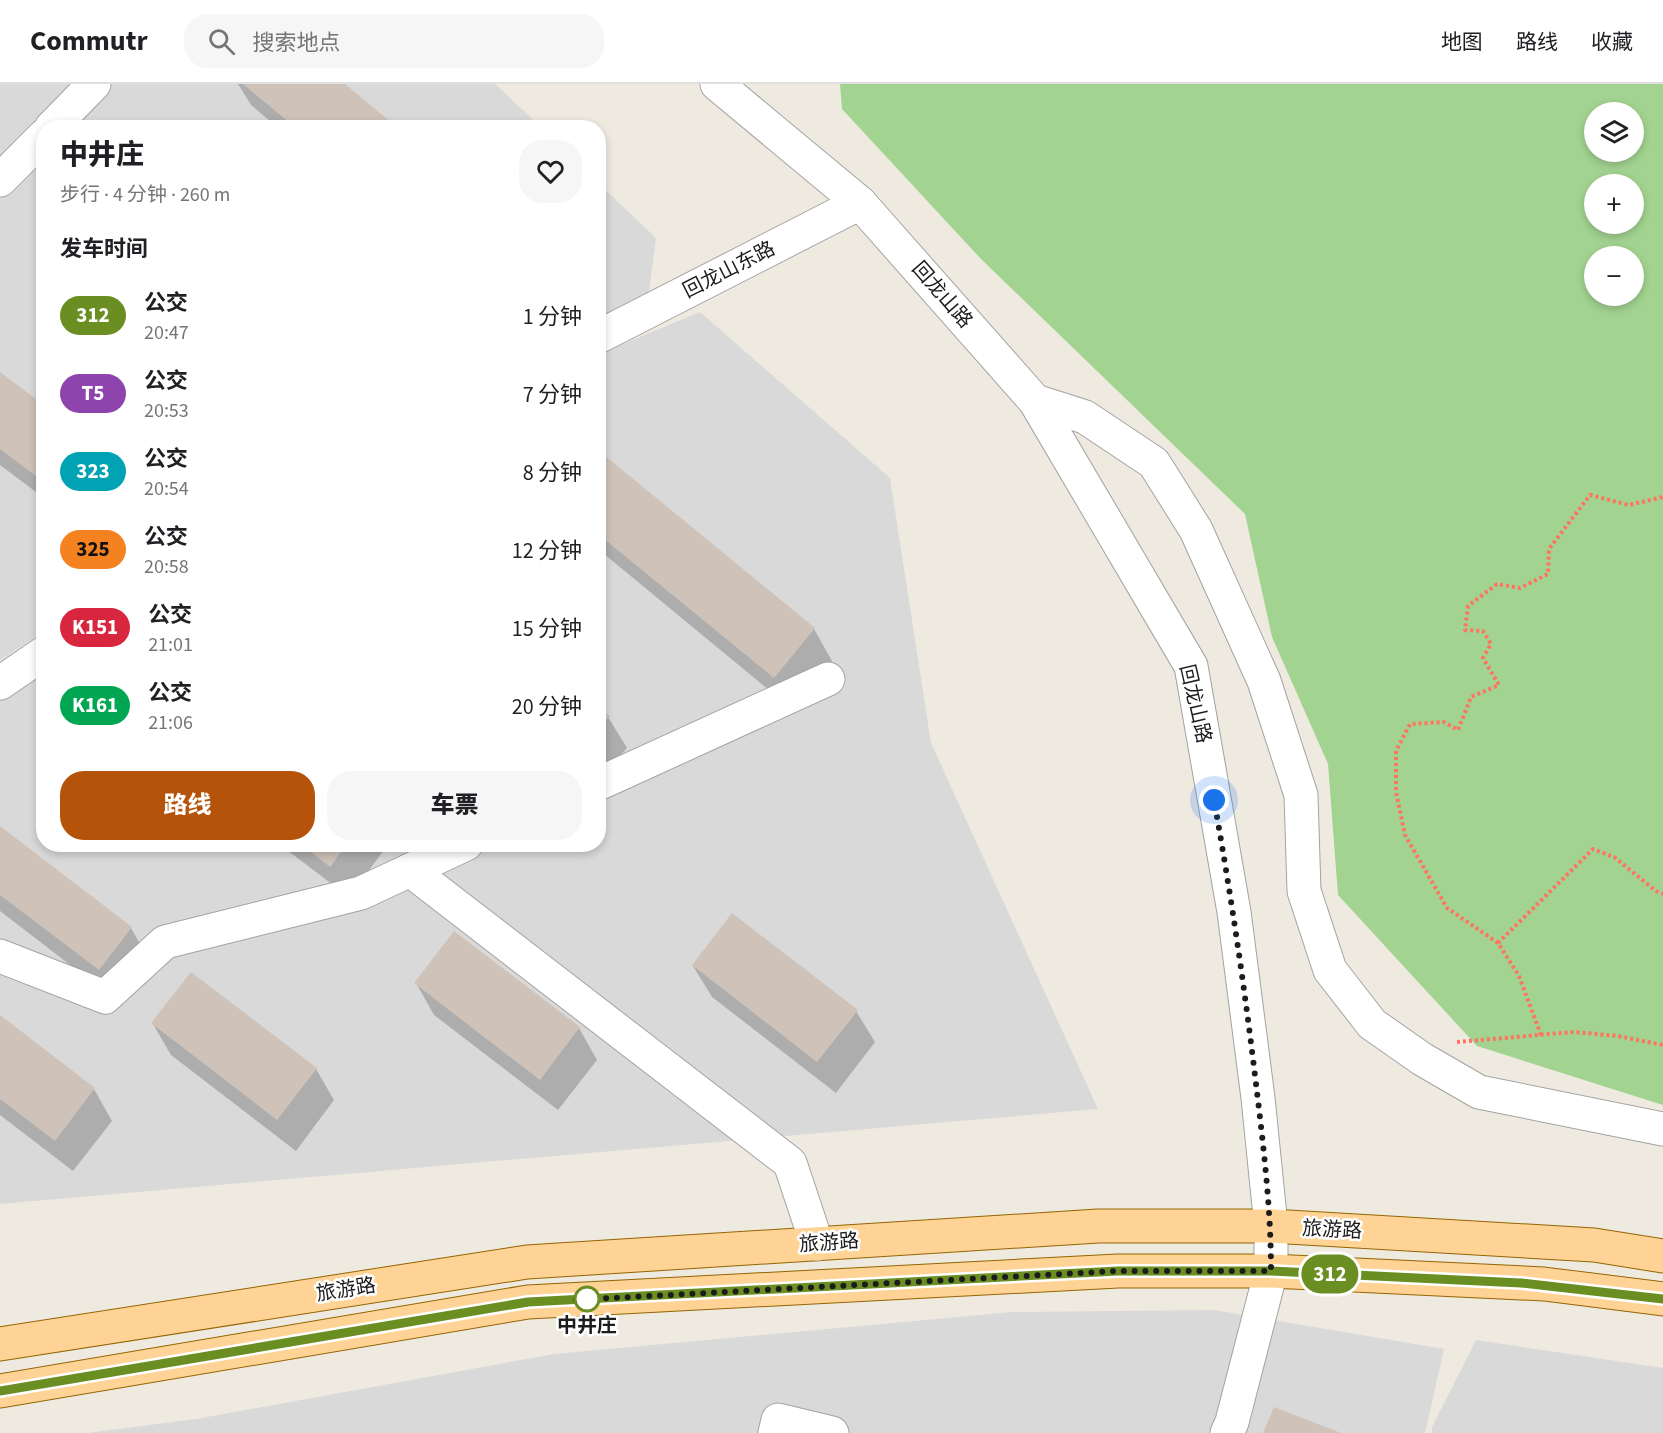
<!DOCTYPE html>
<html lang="zh">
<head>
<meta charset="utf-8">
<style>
  :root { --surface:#fff; --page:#f6f6f6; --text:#202124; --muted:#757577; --line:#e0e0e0; --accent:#b45309 }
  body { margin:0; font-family:"Source Sans 3","Noto Sans SC",sans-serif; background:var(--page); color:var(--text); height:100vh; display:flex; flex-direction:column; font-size:22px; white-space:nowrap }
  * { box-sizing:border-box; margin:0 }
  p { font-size:20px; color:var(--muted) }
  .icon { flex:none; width:33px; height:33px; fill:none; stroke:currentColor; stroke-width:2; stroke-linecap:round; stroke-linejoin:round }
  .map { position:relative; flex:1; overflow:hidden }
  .sheet { position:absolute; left:36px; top:36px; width:570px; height:732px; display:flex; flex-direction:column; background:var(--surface); border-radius:24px; box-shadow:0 3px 9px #0003 }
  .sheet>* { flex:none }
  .badge { padding:0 12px; border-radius:20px; font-size:21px; line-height:39px }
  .tools { position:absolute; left:1584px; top:18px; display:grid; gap:12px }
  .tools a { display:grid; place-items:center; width:60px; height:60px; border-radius:50%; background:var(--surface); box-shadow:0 3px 9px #0003; font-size:30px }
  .you { position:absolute; width:30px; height:30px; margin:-15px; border:4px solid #fff; border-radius:50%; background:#1a73e8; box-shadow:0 0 0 9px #1a73e833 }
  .map>.badge { position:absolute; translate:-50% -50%; box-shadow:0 0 0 3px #fff }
  h2 { padding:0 24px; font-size:22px; line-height:54px }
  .round { display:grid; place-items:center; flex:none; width:63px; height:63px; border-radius:24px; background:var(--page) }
  .headline { display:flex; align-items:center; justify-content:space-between; height:102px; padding:0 24px }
  h1 { font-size:28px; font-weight:800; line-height:45px }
  .primary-button { display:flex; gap:12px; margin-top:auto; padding:12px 24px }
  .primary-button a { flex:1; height:69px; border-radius:24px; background:var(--accent); color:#fff; font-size:24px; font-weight:800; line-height:69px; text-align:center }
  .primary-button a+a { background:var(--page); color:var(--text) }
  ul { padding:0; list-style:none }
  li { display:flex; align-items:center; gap:18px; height:78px; padding:0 24px }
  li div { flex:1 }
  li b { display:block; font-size:22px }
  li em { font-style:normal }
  li .badge { min-width:66px; font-weight:700; text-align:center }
  header { display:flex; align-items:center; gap:36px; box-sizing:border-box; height:84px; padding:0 30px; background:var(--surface); border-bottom:2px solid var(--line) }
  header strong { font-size:28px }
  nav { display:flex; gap:33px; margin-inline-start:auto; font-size:21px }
  .search { width:420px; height:54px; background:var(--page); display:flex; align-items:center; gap:15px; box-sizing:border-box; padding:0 21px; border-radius:24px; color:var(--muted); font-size:22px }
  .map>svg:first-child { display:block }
  .residential { fill:#dad9d9 }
  .forest { fill:#a3d390; fill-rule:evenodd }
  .shadow { fill:#0003 }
  .building { fill:#cfc3b9 }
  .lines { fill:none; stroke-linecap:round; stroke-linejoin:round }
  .minor-casing { stroke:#a3a3a3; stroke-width:35 }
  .major-casing { stroke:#946500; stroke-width:35 }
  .path { stroke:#ff7361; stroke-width:4; stroke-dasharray:3 3; stroke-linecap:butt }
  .minor { stroke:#fff; stroke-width:33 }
  .major { stroke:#ffd295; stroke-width:33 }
  .line-casing { stroke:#fff; stroke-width:14 }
  .line { stroke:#6b8e23; stroke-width:9 }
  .walk { stroke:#1c1c1c; stroke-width:6; stroke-dasharray:0 10.8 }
  .stop-dot { fill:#fff; stroke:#6b8e23; stroke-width:3 }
  .labels { text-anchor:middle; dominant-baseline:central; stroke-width:5; stroke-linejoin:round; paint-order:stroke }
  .street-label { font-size:20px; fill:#1c1c1c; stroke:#fff }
  .stop-label { font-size:20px; font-weight:bold; fill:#1c1c1c; stroke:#fff }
</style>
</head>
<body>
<header>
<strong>Commutr</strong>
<div class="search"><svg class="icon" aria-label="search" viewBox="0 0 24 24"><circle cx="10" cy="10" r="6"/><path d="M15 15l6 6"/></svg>搜索地点</div>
<nav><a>地图</a><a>路线</a><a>收藏</a></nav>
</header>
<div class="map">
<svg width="1663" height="1349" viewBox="0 0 1663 1349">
  <rect width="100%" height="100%" fill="#efeae0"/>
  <g class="residential">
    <polygon points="0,0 495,0 541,43 44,44 43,548 0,576"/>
    <polygon points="598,99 656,154 645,238 598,253"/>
    <polygon points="700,228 890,394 931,659 1098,1025 0,1120 0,610 43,581 44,760 598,760 599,270"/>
    <polygon points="1214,1226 1444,1265 1425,1349 87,1349 196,1335 554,1270 1012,1228"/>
    <polygon points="1476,1256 1663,1284 1663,1349 1432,1349 1432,1343"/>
  </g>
  <path class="forest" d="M840,0H1663V1021L1477,962L1338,811L1328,680L1272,553L1245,430L981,175L842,25ZM1594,28H1634V68H1594ZM1594,100H1634V140H1594ZM1594,172H1634V212H1594Z"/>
  <g class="shadow">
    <polygon points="238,0 343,0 396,44 278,44 251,21"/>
    <polygon points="0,290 44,323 44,414 0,381"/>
    <polygon points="598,368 814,545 832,577 792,625 598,465"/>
    <polygon points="598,625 608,633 627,664 598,698"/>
    <polygon points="0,744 131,844 149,876 117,917 0,827"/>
    <polygon points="279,760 381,760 384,766 349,813"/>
    <polygon points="693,882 856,927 875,958 836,1009 712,913"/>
    <polygon points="416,899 579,944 597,976 558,1026 434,931"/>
    <polygon points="0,933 94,1005 112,1037 73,1087 0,1031"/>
    <polygon points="153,940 316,985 334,1016 296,1067 171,971"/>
  </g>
  <g class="building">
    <polygon points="243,0 345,0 398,44 296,44"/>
    <polygon points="0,288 44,321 44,398 0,365"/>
    <polygon points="598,366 815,544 774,594 598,450"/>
    <polygon points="598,623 610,632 598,645"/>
    <polygon points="0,742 132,843 99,886 0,811"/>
    <polygon points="301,760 347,760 330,783"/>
    <polygon points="732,829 858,926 817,978 692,881"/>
    <polygon points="454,847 580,943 540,996 414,899"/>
    <polygon points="191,888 317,984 277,1036 151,939"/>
    <polygon points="0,931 95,1004 55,1057 0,1015"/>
    <polygon points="1274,1323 1341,1349 1263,1349"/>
  </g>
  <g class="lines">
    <defs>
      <g id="minor">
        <polyline points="717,0 860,119 1035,317 1191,582 1234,828 1258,1014 1271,1142 1271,1187 1232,1338 1227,1349"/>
        <polyline points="51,44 94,0"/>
        <polyline points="0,96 44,52"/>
        <polyline points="598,253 860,119"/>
        <polyline points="1035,317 1085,333 1154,379 1196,446 1264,597 1301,711 1304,807 1330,886 1372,940 1422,975 1479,1008 1663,1045"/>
        <polyline points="0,599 44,569"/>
        <polyline points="598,700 828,595"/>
        <polyline points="410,786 790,1079 817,1160"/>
        <polyline points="0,872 105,913 165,858 361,809 466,760"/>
        <polyline points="775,1349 778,1336 832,1349"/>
      </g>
      <g id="major">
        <polyline points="0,1260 527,1178 1098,1142 1271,1142 1594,1161 1663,1172"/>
        <polyline points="0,1307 528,1218 1118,1187 1271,1187 1544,1200 1663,1215"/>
      </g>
    </defs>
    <use href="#minor" class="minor-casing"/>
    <use href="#major" class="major-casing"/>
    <g class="path">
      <polyline points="1498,859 1447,824 1405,751 1396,708 1396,667 1410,640 1444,638 1458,646 1471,613 1499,601 1483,574 1491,560 1483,547 1465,546 1468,522 1497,500 1520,504 1548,490 1549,465 1590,411 1629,421 1663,413"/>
      <polyline points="1541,951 1519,892 1498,859 1593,765 1614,773 1656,807 1663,810"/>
      <polyline points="1457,958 1574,948 1618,952 1663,961"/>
    </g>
    <use href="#minor" class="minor"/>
    <use href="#major" class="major"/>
  </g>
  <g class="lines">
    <defs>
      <polyline id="line" points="0,1307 528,1218 1118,1187 1271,1187 1521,1199 1663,1215"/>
    </defs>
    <use href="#line" class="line-casing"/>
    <use href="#line" class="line"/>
    <path class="walk" d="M587,1215L575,1216L1118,1187H1271C1271,1119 1262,1051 1254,983C1243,893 1230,805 1214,716"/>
  </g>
  <circle class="stop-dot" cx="587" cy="1215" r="12"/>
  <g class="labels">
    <g class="street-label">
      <text transform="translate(729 186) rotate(-27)">回龙山东路</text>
      <text transform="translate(942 211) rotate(49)">回龙山路</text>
      <text transform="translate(1195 620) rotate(77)">回龙山路</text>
      <text transform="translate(1332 1146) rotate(3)">旅游路</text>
      <text transform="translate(829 1159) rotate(-4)">旅游路</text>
      <text transform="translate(346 1206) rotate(-9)">旅游路</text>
    </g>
    <g class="stop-label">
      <text x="587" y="1242">中井庄</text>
    </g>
  </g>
</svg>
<div class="tools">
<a><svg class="icon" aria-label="layers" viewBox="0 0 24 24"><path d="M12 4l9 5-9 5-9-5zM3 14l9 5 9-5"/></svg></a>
<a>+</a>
<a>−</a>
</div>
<div class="you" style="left:1214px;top:716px"></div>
<b class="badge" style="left:1330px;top:1190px;background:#6b8e23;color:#fff">312</b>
<section class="sheet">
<div class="headline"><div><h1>中井庄</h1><p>步行 · 4 分钟 · 260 m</p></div><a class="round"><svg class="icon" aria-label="heart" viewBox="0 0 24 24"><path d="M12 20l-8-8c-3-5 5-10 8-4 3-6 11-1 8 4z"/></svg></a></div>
<h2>发车时间</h2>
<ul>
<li><span class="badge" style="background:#6b8e23;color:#fff">312</span><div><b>公交</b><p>20:47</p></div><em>1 分钟</em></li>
<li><span class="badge" style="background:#8e44ad;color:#fff">T5</span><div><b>公交</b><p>20:53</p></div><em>7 分钟</em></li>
<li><span class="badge" style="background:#00a3b4;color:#fff">323</span><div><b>公交</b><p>20:54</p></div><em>8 分钟</em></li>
<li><span class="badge" style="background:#f58220;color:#111">325</span><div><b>公交</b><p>20:58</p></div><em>12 分钟</em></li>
<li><span class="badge" style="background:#d7263d;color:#fff">K151</span><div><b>公交</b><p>21:01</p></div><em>15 分钟</em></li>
<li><span class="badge" style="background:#00a651;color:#fff">K161</span><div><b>公交</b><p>21:06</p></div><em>20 分钟</em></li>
</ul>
<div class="primary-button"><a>路线</a><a>车票</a></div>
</section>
</div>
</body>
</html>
